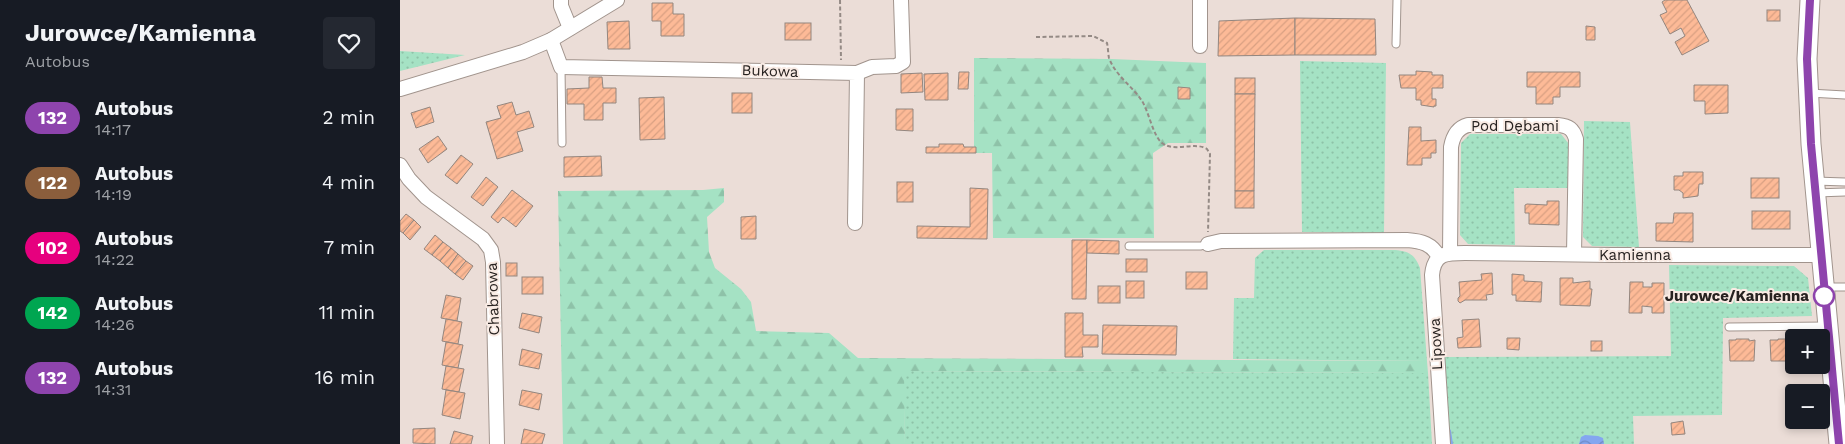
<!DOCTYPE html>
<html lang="pl">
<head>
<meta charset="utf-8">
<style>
  :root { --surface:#171b24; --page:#242831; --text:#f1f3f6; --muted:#9ea1a6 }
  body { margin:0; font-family:"Work Sans",sans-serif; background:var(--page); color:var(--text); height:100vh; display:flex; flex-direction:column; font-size:19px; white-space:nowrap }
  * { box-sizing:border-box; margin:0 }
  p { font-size:16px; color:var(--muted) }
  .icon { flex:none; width:28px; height:28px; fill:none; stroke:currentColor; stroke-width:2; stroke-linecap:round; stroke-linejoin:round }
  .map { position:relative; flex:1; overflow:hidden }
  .sheet { display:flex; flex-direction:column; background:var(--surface); width:400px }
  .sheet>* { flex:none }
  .badge { padding:0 10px; border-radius:16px; font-size:18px; line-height:32px }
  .tools { position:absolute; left:1385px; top:329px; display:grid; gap:10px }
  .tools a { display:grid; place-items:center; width:45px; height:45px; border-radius:5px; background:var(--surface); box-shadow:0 2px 8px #0003; font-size:25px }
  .map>.badge { position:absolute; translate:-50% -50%; box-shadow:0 0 0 2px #fff }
  .round { display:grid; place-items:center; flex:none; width:52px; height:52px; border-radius:5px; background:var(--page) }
  .summary { display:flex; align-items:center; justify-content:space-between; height:85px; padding:0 25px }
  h1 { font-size:24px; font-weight:700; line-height:38px }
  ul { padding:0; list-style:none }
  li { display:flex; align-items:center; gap:15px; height:65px; padding:0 25px }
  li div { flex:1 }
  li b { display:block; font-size:19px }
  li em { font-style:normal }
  li .badge { min-width:55px; font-weight:700; text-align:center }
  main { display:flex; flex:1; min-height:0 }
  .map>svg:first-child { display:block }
  .grass { fill:url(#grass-dots) }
  .forest { fill:url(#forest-firs) }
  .water { fill:url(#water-waves) }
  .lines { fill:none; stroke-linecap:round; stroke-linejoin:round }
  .stream { stroke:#84a6f0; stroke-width:4 }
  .building { fill:url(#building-hatch); stroke:#93867f }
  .lane-casing { stroke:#a1948d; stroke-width:9 }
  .street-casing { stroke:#a1948d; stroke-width:16 }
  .secondary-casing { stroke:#a1948d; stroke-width:21 }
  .path { stroke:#948a85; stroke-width:2; stroke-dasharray:4 2.5; stroke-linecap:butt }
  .lane { stroke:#fff; stroke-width:7 }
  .street { stroke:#fff; stroke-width:14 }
  .secondary { stroke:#fff; stroke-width:19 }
  .line-casing { stroke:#fff; stroke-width:11 }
  .line { stroke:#8e44ad; stroke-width:8 }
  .stop-dot { fill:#fff; stroke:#8e44ad; stroke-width:2.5 }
  .labels { text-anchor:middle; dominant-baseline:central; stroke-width:4; stroke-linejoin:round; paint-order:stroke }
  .street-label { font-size:15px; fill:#272220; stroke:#f9ebe4 }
  .stop-label { font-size:15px; font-weight:bold; fill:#272220; stroke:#f9ebe4; text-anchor:end }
</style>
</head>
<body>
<main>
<section class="sheet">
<div class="summary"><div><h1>Jurowce/Kamienna</h1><p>Autobus</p></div><a class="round"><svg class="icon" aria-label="heart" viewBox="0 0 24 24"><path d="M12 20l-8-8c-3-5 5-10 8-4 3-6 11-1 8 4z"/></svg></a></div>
<ul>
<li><span class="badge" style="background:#8e44ad;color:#fff">132</span><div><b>Autobus</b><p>14:17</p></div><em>2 min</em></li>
<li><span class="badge" style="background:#8b5e3c;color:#fff">122</span><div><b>Autobus</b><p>14:19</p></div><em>4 min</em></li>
<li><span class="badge" style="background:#e6007e;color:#fff">102</span><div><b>Autobus</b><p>14:22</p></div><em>7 min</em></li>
<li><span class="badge" style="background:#00a651;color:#fff">142</span><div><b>Autobus</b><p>14:26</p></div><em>11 min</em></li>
<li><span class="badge" style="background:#8e44ad;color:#fff">132</span><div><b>Autobus</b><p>14:31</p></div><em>16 min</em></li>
</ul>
</section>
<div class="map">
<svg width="1445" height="444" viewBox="0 0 1445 444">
  <defs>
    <pattern id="grass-dots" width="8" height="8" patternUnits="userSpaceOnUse" patternTransform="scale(1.25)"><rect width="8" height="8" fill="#a5e2c4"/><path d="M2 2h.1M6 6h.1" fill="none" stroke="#8ec2a8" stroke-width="1.8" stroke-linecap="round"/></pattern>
    <pattern id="forest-firs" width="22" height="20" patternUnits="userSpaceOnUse" patternTransform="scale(1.25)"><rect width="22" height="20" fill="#a5e2c4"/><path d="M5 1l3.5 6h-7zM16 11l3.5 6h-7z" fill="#8ec2a8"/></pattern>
    <pattern id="water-waves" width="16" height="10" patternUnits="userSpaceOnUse" patternTransform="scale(1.25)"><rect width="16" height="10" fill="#84a6f0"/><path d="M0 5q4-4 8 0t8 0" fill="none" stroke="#6c87c2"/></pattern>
    <pattern id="building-hatch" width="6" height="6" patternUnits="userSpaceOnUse" patternTransform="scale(1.25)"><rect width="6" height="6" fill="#fdba97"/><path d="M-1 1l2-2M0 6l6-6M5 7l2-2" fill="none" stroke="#d9a082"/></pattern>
  </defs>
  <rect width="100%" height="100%" fill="#ebddd7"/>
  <g class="grass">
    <polygon points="0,51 65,55 0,71"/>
    <polygon points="900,61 986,63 984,233 902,232"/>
    <polygon points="1184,121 1230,122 1239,247 1192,246 1183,237"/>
    <polygon points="1070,134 1161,134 1169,144 1169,188 1114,188 1115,245 1068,244 1060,235 1061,143"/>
    <path d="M864,250H995C1009,251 1015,255 1020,268L1027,361L833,359L834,298H854L855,258Z"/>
    <polygon points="1269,265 1394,266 1408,278 1412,316 1323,318 1322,415 1233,416 1234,444 1047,444 1042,357 1271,356"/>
    <polygon points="503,371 1028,373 1032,444 505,444"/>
  </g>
  <g class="forest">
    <polygon points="574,58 712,59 806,63 806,143 768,143 753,153 754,238 593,238 592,153 574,153"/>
    <polygon points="324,188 324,202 307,217 309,252 315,268 341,289 351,302 356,331 429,333 458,358 1027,361 1028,373 504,371 505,444 163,444 158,191 303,190"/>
  </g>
  <polygon class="water" points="1185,435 1198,436 1203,438 1204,444 1179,444 1181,437"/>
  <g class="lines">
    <polyline class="stream" points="1049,431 1051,444"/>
  </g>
  <g class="building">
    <polygon points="1265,0 1287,0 1309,41 1282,55 1275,42 1285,36 1281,28 1270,34 1260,15 1267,12 1262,2"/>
    <polygon points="252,3 273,3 273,14 284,14 284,36 261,36 261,21 252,21"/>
    <rect x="1367" y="10" width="13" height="11"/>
    <polygon points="895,18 895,55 818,56 819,21"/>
    <polygon points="895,18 975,19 976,55 895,55"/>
    <polygon points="229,21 230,49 208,49 207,22"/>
    <rect x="385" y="23" width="26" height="17"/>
    <polygon points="1186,26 1195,27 1195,40 1186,40"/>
    <polygon points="1016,71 1032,72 1032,75 1043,75 1043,88 1032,88 1032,99 1036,99 1036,106 1034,106 1034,107 1021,105 1021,100 1016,100 1016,88 1001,88 999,75 1016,75"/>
    <polygon points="559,72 569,72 568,89 558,89"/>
    <polygon points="1127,72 1180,72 1180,87 1160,87 1160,97 1153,97 1153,104 1136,104 1136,87 1127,87"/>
    <polygon points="522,73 523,92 501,93 501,74"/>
    <polygon points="548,73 548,100 525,100 524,74"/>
    <polygon points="189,77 202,77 203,88 216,88 216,103 203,103 203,120 184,120 184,104 167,104 167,89 189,88"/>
    <rect x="835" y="78" width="20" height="16"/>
    <polygon points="1294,85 1328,85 1328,113 1305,114 1305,101 1294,101"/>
    <polygon points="778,87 790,88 790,99 778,99"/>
    <rect x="332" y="93" width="20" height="20"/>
    <polygon points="835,94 855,94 854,191 835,191"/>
    <polygon points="264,97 265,139 240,140 239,98"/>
    <polygon points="112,102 116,115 129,111 134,127 117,132 123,151 97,159 86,122 101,118 97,106"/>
    <polygon points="30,107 34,122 16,128 11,113"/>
    <polygon points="496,109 513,109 513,131 496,130"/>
    <polygon points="1009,127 1021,127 1021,141 1036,140 1036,153 1031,153 1031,158 1022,158 1022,165 1007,165"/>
    <polygon points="38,136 47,149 28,163 19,149"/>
    <polygon points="539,144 563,144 564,147 576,147 576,153 526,153 526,147 539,147"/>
    <polygon points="61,155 73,164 57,184 45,175"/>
    <polygon points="201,156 202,176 164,177 164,157"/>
    <polygon points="1283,172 1303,172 1303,184 1299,184 1298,196 1283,198 1283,193 1279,190 1274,190 1274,176 1283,176"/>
    <polygon points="86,177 98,187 83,206 71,197"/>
    <rect x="1351" y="178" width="28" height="20"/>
    <rect x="497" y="182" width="16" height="20"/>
    <polygon points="570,188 588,189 587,239 517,238 517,226 570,227"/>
    <polygon points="112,190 133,206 116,227 103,217 98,223 91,217"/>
    <rect x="835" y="191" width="19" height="17"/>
    <polygon points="1147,201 1159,201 1159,225 1129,224 1129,213 1125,213 1125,205 1127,204 1147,205"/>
    <rect x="1352" y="211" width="38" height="18"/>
    <polygon points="1274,213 1293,213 1293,242 1256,241 1256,223 1273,223"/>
    <polygon points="6,214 14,220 3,233 0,231 0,221"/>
    <polygon points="356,216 356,239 341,239 341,217"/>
    <polygon points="14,220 21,227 10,240 3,233"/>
    <polygon points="35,235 43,242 32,255 24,249"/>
    <polygon points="672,240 687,240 686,299 672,299"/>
    <polygon points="687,240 719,241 719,254 687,253"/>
    <polygon points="43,242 51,248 40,261 32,255"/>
    <polygon points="51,248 58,254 48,268 40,261"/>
    <polygon points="58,254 66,261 55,274 48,268"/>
    <rect x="726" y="259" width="21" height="13"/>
    <polygon points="66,261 73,266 63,280 55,274"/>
    <rect x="106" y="263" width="11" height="13"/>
    <rect x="786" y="272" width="21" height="17"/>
    <polygon points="1092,273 1093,294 1086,295 1087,300 1065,300 1060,303 1058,301 1058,298 1060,296 1059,282 1082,280 1081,274"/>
    <polygon points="1112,274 1124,275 1124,281 1142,282 1141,302 1116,301 1116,295 1112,295"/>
    <rect x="122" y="277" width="21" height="17"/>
    <polygon points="1160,278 1173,278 1173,283 1190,281 1190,289 1192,289 1190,306 1160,305"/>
    <rect x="726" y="281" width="18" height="17"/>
    <polygon points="1230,282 1243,282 1243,287 1252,287 1252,283 1264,283 1264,313 1252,313 1252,307 1242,306 1242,313 1229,313"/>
    <rect x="698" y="286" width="22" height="17"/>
    <polygon points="46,295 61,298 57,321 41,318"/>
    <polygon points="122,313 142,317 139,333 119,328"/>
    <polygon points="665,313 683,313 683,335 698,335 698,347 682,347 683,357 665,357"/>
    <polygon points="46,319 62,322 58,344 42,341"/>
    <polygon points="1079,319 1081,347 1058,348 1057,338 1063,337 1062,320"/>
    <polygon points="703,325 777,326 776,355 702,354"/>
    <polygon points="1107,338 1120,338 1119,350 1107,349"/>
    <polygon points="1336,339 1349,339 1349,341 1355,340 1354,361 1330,361 1329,340 1336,340"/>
    <polygon points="1378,339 1389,339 1390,341 1394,342 1394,361 1371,361 1370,340 1378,340"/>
    <rect x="1191" y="341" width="11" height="10"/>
    <polygon points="46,342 63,345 58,368 42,365"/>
    <polygon points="122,349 142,354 139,369 119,365"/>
    <polygon points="46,366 64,369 59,392 42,389"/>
    <polygon points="46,390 65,393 60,419 42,415"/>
    <polygon points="122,390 142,394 139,410 119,405"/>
    <polygon points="1283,421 1285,434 1272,435 1271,423"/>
    <polygon points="35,428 35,444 13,443 13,429"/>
    <polygon points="124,429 145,434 142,444 121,444"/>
    <polygon points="54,431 73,436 71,444 50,444"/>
  </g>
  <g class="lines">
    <defs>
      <g id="lane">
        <polyline points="996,44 997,0"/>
        <polyline points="161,67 162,143"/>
        <polyline points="1409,93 1445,95"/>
        <polyline points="1415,181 1445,182"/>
        <polyline points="1416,193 1445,192"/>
        <polyline points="729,246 801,246 808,244"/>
        <polyline points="1425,287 1445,287"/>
        <polyline points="1329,327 1427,326"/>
      </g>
      <g id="street">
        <polyline points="161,0 161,6 170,28"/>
        <polyline points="151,40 161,67 457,73 455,223"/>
        <polyline points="800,46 800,0"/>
        <polyline points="457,73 472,67 496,66 503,62 501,0"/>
        <polyline points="0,89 123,52 151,40 217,0"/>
        <polyline points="0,165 9,179 26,197 83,239 91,250 93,262 97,444"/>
        <path d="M808,244L821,241L1007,240C1022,241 1032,244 1039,257"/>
        <path d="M1050,253L1051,147C1053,136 1057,128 1068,125H1158C1169,126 1173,129 1176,139L1174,254"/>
        <path d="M1043,444L1032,275C1034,253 1046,253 1065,253L1211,255H1420"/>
      </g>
      <polyline id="secondary" points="1410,0 1407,59 1411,144 1439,444"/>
    </defs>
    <use href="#lane" class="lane-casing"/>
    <use href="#street" class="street-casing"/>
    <use href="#secondary" class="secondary-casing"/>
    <g class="path">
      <polyline points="440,0 441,60"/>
      <path d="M636,37L693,36L707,43C708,47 708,53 709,58C715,75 733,87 742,101C749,112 753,136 762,143C775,153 794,141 807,149L810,154L808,232"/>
    </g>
    <use href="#lane" class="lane"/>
    <use href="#street" class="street"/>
    <use href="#secondary" class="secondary"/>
  </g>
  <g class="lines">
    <defs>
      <polyline id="line" points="1410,0 1407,59 1411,144 1439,444"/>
    </defs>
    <use href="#line" class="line-casing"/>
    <use href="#line" class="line"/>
  </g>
  <circle class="stop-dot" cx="1424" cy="296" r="10"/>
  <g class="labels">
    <g class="street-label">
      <text transform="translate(370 71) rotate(2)">Bukowa</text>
      <text x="1115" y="126">Pod Dębami</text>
      <text x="1235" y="255">Kamienna</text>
      <text transform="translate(93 299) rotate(-92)">Chabrowa</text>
      <text transform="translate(1036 344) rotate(-93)">Lipowa</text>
    </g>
    <g class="stop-label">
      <text x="1409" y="296">Jurowce/Kamienna</text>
    </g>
  </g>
</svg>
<div class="tools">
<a>+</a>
<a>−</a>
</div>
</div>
</main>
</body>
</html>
